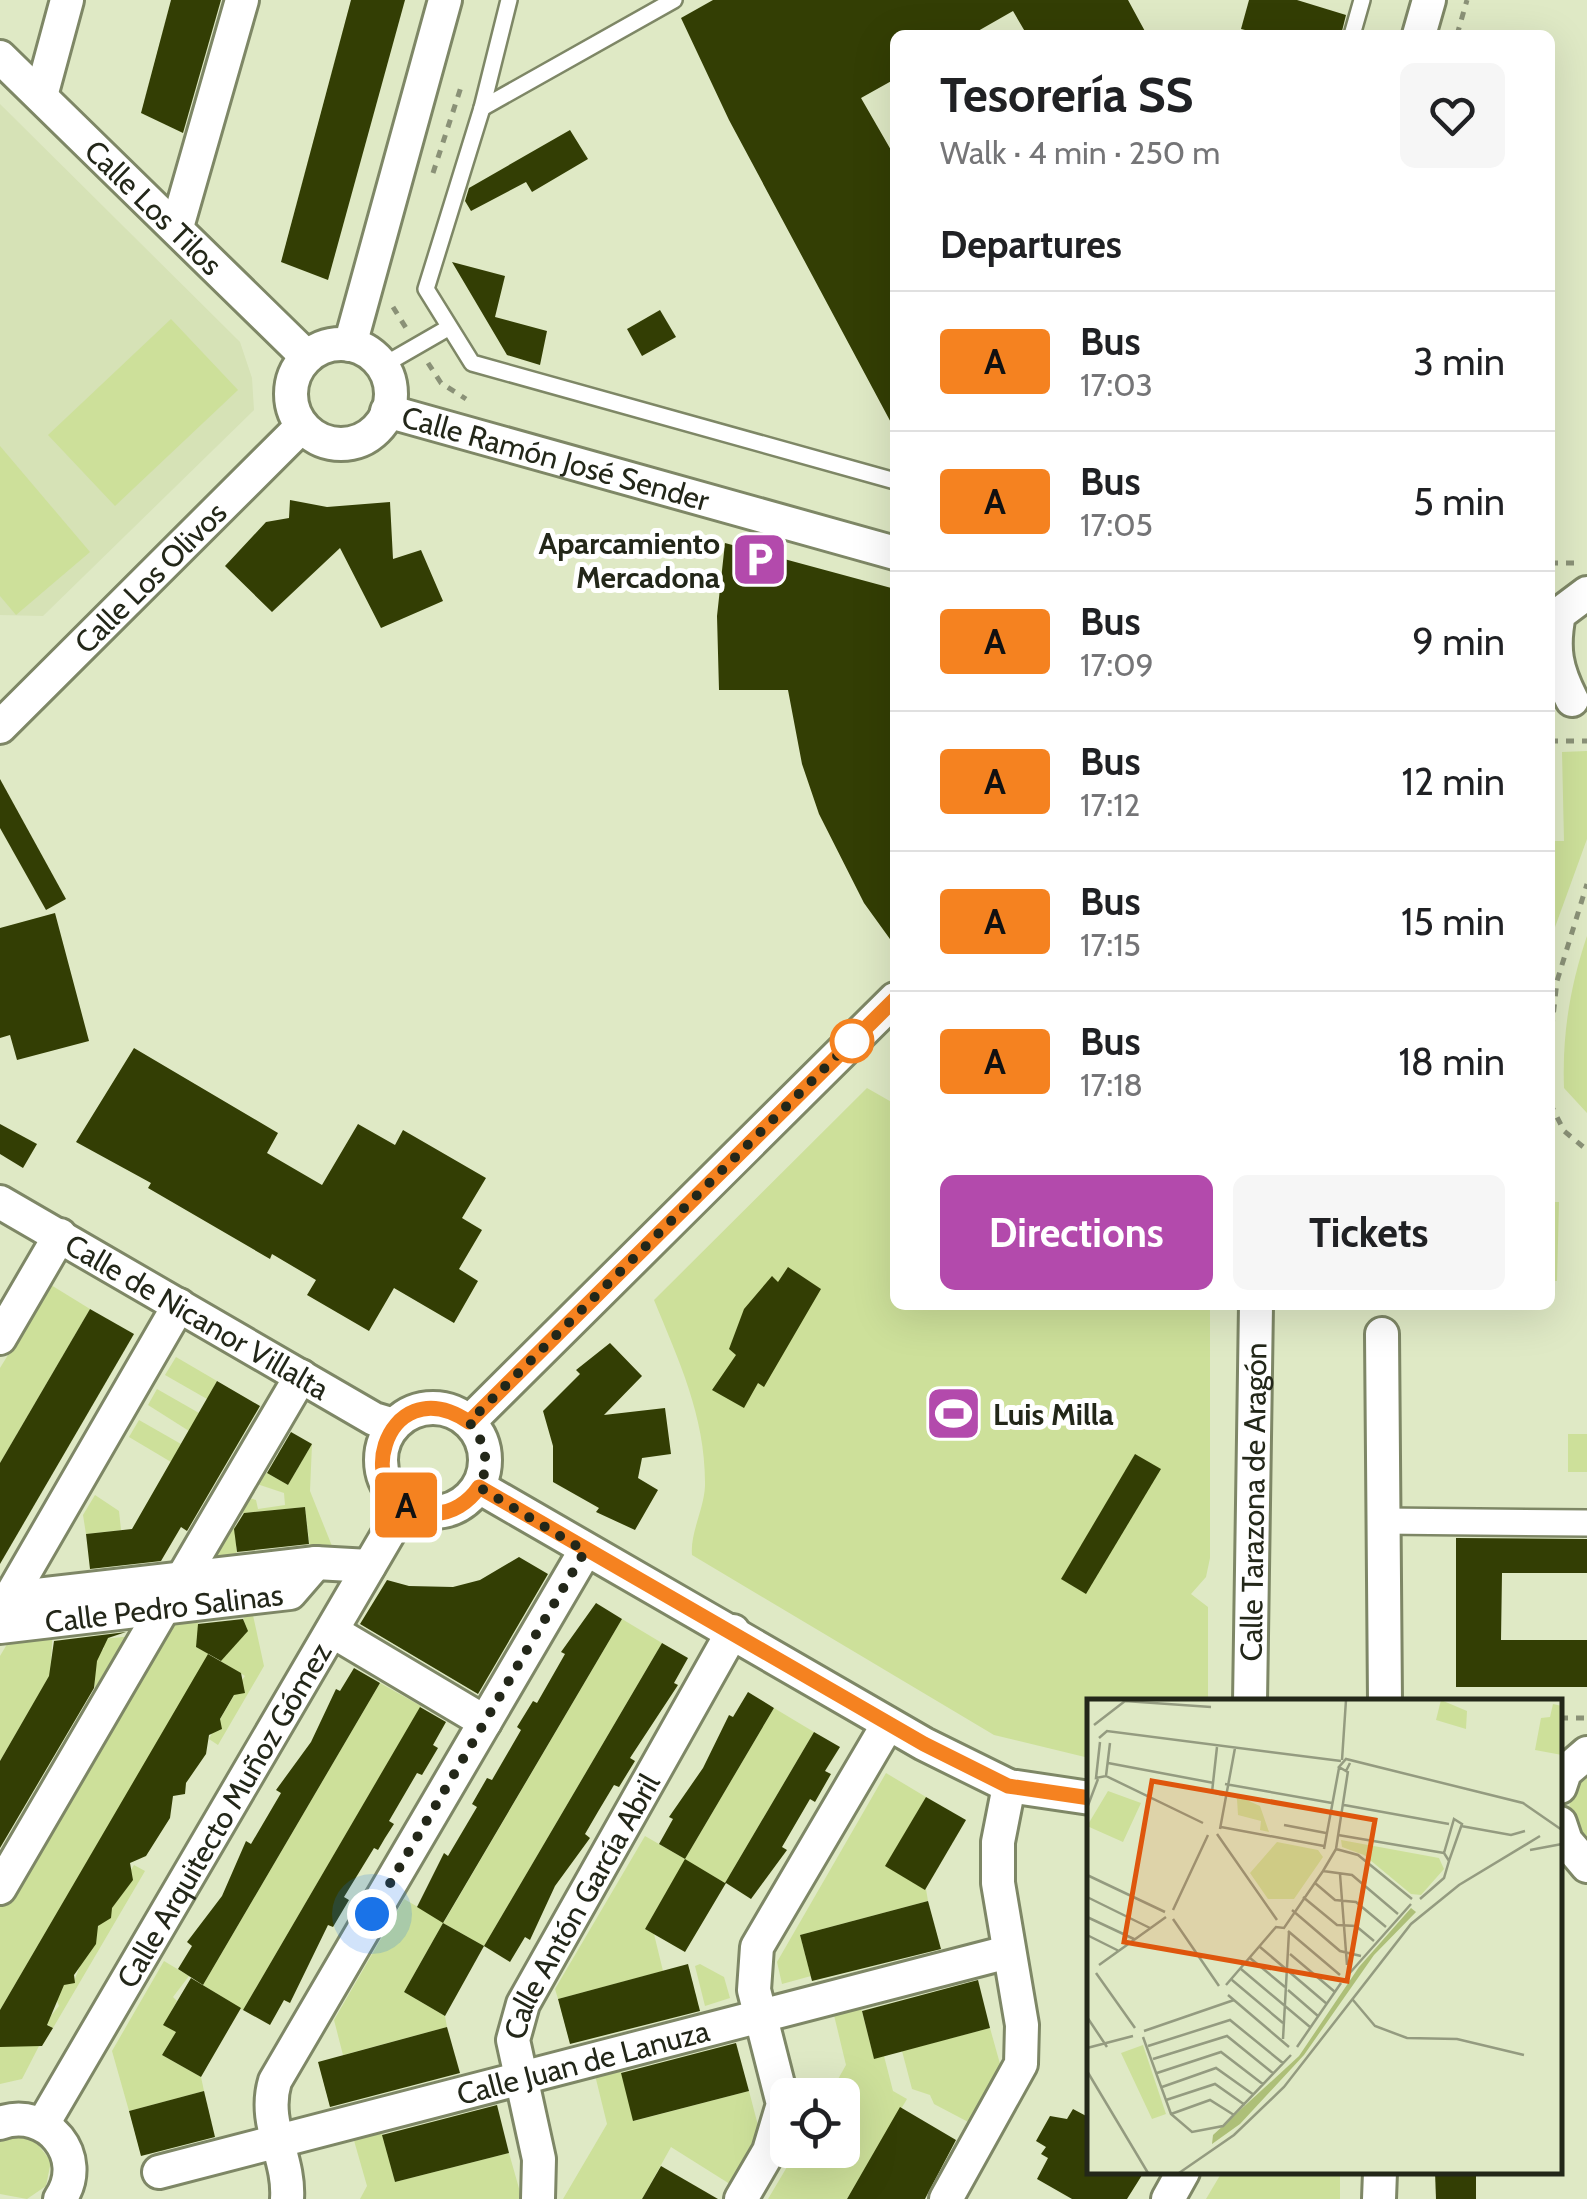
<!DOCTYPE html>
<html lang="en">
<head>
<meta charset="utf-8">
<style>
  :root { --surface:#fff; --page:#f6f6f6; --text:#202124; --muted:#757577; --line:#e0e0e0; --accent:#b34aac }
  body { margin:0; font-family:Cabin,sans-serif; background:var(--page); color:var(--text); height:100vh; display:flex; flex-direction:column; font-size:38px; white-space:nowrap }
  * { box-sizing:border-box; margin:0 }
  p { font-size:32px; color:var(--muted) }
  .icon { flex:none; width:55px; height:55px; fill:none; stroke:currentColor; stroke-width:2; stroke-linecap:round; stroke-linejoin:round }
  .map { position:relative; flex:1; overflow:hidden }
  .drawer { position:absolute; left:890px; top:30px; width:665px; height:1280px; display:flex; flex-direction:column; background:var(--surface); border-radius:15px; box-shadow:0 10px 40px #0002 }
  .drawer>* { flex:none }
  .badge { padding:0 20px; border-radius:8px; font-size:35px; line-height:65px }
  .tools { position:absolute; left:770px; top:2078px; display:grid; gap:20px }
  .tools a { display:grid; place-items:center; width:90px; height:90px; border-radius:15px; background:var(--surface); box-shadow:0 10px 40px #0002; font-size:50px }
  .you { position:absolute; width:50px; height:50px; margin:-25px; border:8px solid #fff; border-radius:50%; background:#1a73e8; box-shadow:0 0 0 15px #1a73e833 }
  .map>.badge { position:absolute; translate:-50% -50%; box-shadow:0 0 0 5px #fff }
  h2 { padding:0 50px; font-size:38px; line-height:90px }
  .round { display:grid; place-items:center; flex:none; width:105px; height:105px; border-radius:15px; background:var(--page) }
  .head { display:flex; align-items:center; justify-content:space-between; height:170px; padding:0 50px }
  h1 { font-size:48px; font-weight:700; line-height:75px }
  .button { display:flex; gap:20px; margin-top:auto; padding:20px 50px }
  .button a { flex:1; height:115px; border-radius:15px; background:var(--accent); color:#fff; font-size:40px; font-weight:700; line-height:115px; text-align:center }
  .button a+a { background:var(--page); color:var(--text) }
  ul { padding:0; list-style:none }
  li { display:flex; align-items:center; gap:30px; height:140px; padding:0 50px; border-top:2px solid var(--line) }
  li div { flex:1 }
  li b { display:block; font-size:38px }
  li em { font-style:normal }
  li .badge { min-width:110px; font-weight:700; text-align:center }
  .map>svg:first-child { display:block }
  .built { fill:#d6e2b6 }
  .green { fill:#cde09a }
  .building { fill:#333e04 }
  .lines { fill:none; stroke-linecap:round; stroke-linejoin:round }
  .service-casing { stroke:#7e8766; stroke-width:20 }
  .pedestrian-casing { stroke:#7e8766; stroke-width:30 }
  .minor-casing { stroke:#7e8766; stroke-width:38 }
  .path { stroke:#8a9177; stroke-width:5; stroke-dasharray:8 8; stroke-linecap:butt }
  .service { stroke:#fff; stroke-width:15 }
  .pedestrian { stroke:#fff; stroke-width:25 }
  .minor { stroke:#fff; stroke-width:32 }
  .line-casing { stroke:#fff; stroke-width:22 }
  .line { stroke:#f58220; stroke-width:15 }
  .walk { stroke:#232719; stroke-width:10; stroke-dasharray:0 18 }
  .stop-dot { fill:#fff; stroke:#f58220; stroke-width:5 }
  .labels { text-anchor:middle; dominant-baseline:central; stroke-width:10; stroke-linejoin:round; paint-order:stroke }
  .street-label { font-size:30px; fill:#232719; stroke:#fff }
  .poi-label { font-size:30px; font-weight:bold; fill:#232719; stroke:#fff; text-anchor:end }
  .inset-road { fill:none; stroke:#949b80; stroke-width:2.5 }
  .view { fill:#de560d; fill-opacity:0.15; stroke:#de560d; stroke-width:5 }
  .inset-edge { fill:none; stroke:#232719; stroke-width:5 }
</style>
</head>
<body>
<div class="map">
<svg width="1587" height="2199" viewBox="0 0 1587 2199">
  <rect width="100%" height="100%" fill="#dfe9c5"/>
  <polygon class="built" points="0,104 240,342 252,378 254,410 43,616 0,615"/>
  <g class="green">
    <polygon points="171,319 238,390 115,506 48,435"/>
    <polygon points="0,446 90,552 16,615 0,596"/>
    <polygon points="1587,751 1587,839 1550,941 1550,841 1564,841 1562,752"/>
    <path d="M1587,936V1113L1564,1088C1562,1035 1570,986 1587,936Z"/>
    <path d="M867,1088L895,1104V1305H1210V1558L1206,1577L1191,1594L1208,1607V1698L1205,1701L1090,1702L1089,1758L994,1735L692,1555C690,1533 704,1509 705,1486C706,1418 679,1361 654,1300Z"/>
    <polygon points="1550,1202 1559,1202 1557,1281 1550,1281"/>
    <polygon points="51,1285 90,1309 0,1463 0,1368"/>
    <polygon points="176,1357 217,1381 207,1399 165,1375"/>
    <polygon points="157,1389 199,1413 189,1431 148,1405"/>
    <polygon points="139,1420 181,1444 171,1462 129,1437"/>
    <rect x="1568" y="1434" width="19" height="38"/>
    <polygon points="312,1444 310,1491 332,1546 310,1548 305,1507 234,1514 237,1558 201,1561 240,1495 256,1500 258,1509 285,1505 284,1493 248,1481 256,1467 288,1485"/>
    <polygon points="95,1495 119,1511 121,1530 86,1534 83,1515"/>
    <polygon points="251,1606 264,1666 218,1745 209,1739 213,1731 221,1730 219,1721 235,1694 244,1692 240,1683 245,1676 219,1660 232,1638 246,1634 242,1607"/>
    <polygon points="196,1612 200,1635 196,1647 209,1654 0,2010 0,1906 172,1615"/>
    <polygon points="622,1619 662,1643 484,1946 443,1923 404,1992 445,2016 447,2027 343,2055 334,2020 404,1899 444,1922"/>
    <polygon points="53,1629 50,1675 0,1761 0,1656 13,1634"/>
    <polygon points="134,1636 87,1717 80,1713 95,1694 94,1654 104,1649 101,1639"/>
    <polygon points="380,1683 421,1706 243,2010 203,1985"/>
    <polygon points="774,1708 814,1732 725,1883 685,1860 645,1929 654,1934 663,1971 558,1999 555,1989 645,1836 685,1859"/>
    <path d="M1587,1772V1842C1561,1822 1566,1793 1587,1772Z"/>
    <polygon points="886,1773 926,1797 886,1866 926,1889 928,1901 800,1935 811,1976 782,1984 777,1962"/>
    <polygon points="134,1865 145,1871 53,2028 45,2023 59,2006 56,1998 65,1983 74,1981 92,1935 132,1880 129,1873"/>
    <polygon points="164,1961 189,1976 173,1997 177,2001 164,2024 176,2032 162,2055 201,2077 204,2091 129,2111 112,2051"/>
    <polygon points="700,1964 724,1977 730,1998 705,2006 695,1966"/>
    <polygon points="860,2004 874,2058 884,2056 893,2091 907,2099 847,2199 768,2199 797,2150 842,2150 842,2095 829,2095 846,2065 833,2011"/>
    <polygon points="990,2028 1002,2071 972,2124 934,2104 930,2095 912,2089 902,2051"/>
    <polygon points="16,2044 39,2046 22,2079 0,2084 0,2047"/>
    <polygon points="620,2068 634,2121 749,2091 761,2137 733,2186 671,2147 642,2199 563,2199 607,2124 595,2075"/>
    <polygon points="381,2129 395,2182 509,2153 522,2199 360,2199 367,2186 353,2137"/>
    <polygon points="15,2136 34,2140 51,2161 46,2186 27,2199 0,2194 0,2142"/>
    <polygon points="1222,2172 1340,2172 1340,2199 1206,2199"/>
  </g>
  <g class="building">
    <polygon points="171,0 221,0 183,133 141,113"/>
    <polygon points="351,0 405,0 328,280 281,262"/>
    <polygon points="713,0 1128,0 1147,35 1027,35 1013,11 971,35 895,35 895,79 861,98 895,157 895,430 729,120 681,18"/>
    <polygon points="1249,0 1297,0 1346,15 1341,35 1265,35 1241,29"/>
    <polygon points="570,130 588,159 532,192 526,182 471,211 465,201 469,188"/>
    <polygon points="452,262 505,276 495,317 547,331 540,365 507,355"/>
    <polygon points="660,310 676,337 642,356 627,329"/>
    <polygon points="290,500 327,507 390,502 393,559 421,550 443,601 381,628 340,548 272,612 225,566 266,522 289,518"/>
    <polygon points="725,543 895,589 895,946 864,903 819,814 802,764 788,690 719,690 717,616"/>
    <polygon points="0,779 66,899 46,910 0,828"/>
    <polygon points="55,913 89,1041 17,1060 10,1035 0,1038 0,928"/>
    <polygon points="134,1048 278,1133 267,1153 322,1185 358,1124 395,1145 403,1130 486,1178 462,1218 482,1230 459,1269 478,1281 454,1323 394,1288 369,1331 307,1295 316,1280 272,1254 270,1259 148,1188 151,1183 76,1142"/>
    <polygon points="0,1124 37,1144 23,1168 0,1154"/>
    <polygon points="788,1267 821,1289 764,1387 758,1383 744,1408 712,1390 736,1355 729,1349 744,1309 772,1276 778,1282"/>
    <polygon points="90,1309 134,1334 0,1564 0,1463"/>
    <polygon points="610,1343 642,1376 604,1415 665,1408 671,1454 642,1458 638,1478 658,1490 635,1530 596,1512 599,1508 553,1482 553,1446 543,1411 580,1374 576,1370"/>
    <polygon points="217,1381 260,1406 187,1531 181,1527 161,1561 90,1569 86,1534 132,1529"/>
    <polygon points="291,1432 312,1444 288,1485 267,1473"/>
    <polygon points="1135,1454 1161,1469 1086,1594 1061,1579"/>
    <polygon points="305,1507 309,1544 237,1552 234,1529 244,1513"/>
    <polygon points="1456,1538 1587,1539 1587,1573 1502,1573 1501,1640 1587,1640 1587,1687 1456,1687"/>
    <polygon points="519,1557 548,1574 478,1694 360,1624 387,1580 409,1586 453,1587 480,1580"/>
    <polygon points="596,1603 622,1619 443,1923 484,1946 662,1643 688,1658 674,1683 678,1685 630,1758 635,1761 619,1787 614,1785 599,1810 585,1834 590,1838 555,1886 530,1940 525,1937 510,1962 484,1946 445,2016 404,1992 443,1923 417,1907 444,1853 448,1856 477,1807 472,1804 487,1778 492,1780 521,1730 517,1727 533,1701 537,1703 565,1654 561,1652"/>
    <polygon points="243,1619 248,1631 221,1661 196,1647 198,1624"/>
    <polygon points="126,1632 108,1638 97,1661 94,1688 0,1848 0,1761 49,1676 54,1641"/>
    <polygon points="208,1654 241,1673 245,1693 234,1695 220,1719 222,1729 209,1735 206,1754 186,1783 185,1794 173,1796 170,1818 146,1856 130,1863 133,1880 112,1908 111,1918 98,1926 96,1944 74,1975 75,1983 64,1985 47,2025 53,2028 42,2046 0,2047 0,2010"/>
    <polygon points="354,1668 380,1683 203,1985 178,1969 192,1946 187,1942 222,1896 246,1841 251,1844 281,1793 276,1790 311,1742 336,1689 340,1691"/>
    <polygon points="748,1692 774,1708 685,1859 659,1844 673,1819 669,1817 703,1768 729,1715 733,1717"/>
    <polygon points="420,1707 446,1722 433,1745 438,1748 422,1775 417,1773 389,1821 394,1824 385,1838 378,1850 374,1848 344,1897 349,1900 333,1927 328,1925 290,2003 284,2000 270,2025 243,2010"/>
    <polygon points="814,1732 840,1747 825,1771 831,1774 815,1802 810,1799 782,1847 787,1850 751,1899 726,1883 685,1952 645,1929 685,1859 725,1883"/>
    <polygon points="926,1797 966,1820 925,1890 885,1866"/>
    <polygon points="928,1901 941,1949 812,1981 800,1935"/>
    <polygon points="688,1964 700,2011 570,2044 558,1999"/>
    <polygon points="191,1978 241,2008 201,2077 162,2055 176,2032 163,2025"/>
    <polygon points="978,1980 990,2028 874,2059 862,2011"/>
    <polygon points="447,2027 460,2073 330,2107 318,2062"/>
    <polygon points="736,2043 749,2091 633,2121 621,2073"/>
    <polygon points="204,2091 215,2137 141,2156 129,2111"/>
    <polygon points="497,2105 509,2153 395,2182 382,2135"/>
    <polygon points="900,2107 956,2140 927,2195 925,2199 847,2199"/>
    <polygon points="1073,2109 1090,2118 1090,2172 1144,2172 1127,2199 1072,2199 1037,2179 1048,2158 1041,2154 1046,2147 1036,2141 1050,2116 1067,2119"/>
    <polygon points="661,2166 718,2199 642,2199"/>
    <polygon points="1435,2172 1476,2172 1476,2199 1436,2199"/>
  </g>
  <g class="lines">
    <defs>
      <g id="service">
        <polyline points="509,0 482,108 426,289 472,363 895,481"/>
        <polyline points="1352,35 1362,0"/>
        <polyline points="482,108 674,0"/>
        <polyline points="382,366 448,328"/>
      </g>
      <polyline id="pedestrian" points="1383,1521 1587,1523"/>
      <g id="minor">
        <polyline points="1419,35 1429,0"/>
        <path id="s1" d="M0,57L307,357"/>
        <polyline points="41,96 67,0"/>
        <polyline points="177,227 242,0"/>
        <circle cx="341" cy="394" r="50"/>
        <polyline points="350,345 445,0"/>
        <path id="s2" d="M387,411L895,553"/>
        <path d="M1572,700C1556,669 1552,649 1559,614L1587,593"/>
        <path id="s3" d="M0,727L302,426"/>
        <path id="s4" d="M0,1202L374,1419L394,1425"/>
        <polyline points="1382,1334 1385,1702"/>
        <polyline points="0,1338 60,1235"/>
        <circle cx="433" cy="1460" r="52"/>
        <polyline points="469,1422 895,999"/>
        <polyline points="479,1487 924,1744 1009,1786 1090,1798"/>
        <polyline points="183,1577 301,1376"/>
        <polyline points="0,1599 316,1563 369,1566"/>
        <polyline points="1,1613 179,1305"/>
        <path id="s5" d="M0,1627L290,1593L316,1563"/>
        <polyline points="332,1631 485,1722"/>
        <path id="s6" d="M1250,1702L1256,1305"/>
        <polyline points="1560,1787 1565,1772 1587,1753"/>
        <polyline points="1560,1823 1566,1841 1587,1866"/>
        <polyline points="0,1888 164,1607"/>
        <path d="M0,2123C47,2106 89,2157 60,2199"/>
        <path id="s7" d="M43,2124L405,1505"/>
        <path id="s8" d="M159,2172L1008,1952"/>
        <path d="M287,2199C290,2157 262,2124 275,2081L585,1551"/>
        <path id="s9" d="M538,2199L539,2159L513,2040L523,2004L733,1631"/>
        <polyline points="741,2199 769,2151 783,2104 754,1990 757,1947 888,1724"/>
        <polyline points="946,2199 1021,2064 1022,2025 998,1883 998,1842 1009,1786"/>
        <polyline points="1168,2199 1183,2172"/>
        <polyline points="1379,2199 1380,2172"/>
      </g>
    </defs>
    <use href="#service" class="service-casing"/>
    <use href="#pedestrian" class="pedestrian-casing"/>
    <use href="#minor" class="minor-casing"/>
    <g class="path">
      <polyline points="1457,35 1467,0"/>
      <polyline points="433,173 462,84"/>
      <polyline points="393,307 406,328"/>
      <polyline points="428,363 441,383 466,399"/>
      <polyline points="1550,563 1574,563"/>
      <polyline points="1550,741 1587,741"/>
      <polyline points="1550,1044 1557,981 1587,884"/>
      <polyline points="1550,1103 1564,1131 1587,1150"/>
      <polyline points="1560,1718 1587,1718"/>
    </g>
    <use href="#service" class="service"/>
    <use href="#pedestrian" class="pedestrian"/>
    <use href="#minor" class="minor"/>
  </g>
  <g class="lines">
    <defs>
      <path id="line" d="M895,999L469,1422C383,1364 344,1510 433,1513C452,1514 469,1502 479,1487L924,1744L1008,1786L1090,1798"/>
    </defs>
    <use href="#line" class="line-casing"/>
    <use href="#line" class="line"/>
    <path class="walk" d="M372,1914L585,1551L479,1487C491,1464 485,1441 469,1422L852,1041"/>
  </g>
  <defs>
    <symbol id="parking-square" viewBox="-11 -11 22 22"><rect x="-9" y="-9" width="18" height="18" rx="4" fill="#b34aac" stroke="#fff"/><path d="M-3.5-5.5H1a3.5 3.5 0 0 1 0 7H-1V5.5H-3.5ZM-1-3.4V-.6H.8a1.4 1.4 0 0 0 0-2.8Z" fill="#fff"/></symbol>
    <symbol id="stadium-square" viewBox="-11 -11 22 22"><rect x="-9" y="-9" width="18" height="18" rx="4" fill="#b34aac" stroke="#fff"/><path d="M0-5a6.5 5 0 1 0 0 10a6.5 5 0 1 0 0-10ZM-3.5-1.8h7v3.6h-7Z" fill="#fff"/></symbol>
  </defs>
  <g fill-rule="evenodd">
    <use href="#parking-square" x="728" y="528" width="63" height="63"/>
    <use href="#stadium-square" x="922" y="1382" width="63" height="63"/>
  </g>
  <circle class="stop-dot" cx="852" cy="1041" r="20"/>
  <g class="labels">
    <g class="street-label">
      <text stroke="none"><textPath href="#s1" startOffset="215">Calle Los Tilos</textPath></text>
      <text stroke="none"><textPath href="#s2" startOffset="175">Calle Ramón José Sender</textPath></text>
      <text stroke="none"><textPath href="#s3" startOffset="212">Calle Los Olivos</textPath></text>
      <text stroke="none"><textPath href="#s4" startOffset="228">Calle de Nicanor Villalta</textPath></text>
      <text stroke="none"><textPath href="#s6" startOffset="200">Calle Tarazona de Aragón</textPath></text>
      <text stroke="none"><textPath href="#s5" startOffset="165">Calle Pedro Salinas</textPath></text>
      <text stroke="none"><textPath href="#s7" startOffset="358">Calle Arquitecto Muñoz Gómez</textPath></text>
      <text stroke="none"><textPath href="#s9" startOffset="312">Calle Antón García Abril</textPath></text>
      <text stroke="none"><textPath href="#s8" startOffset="438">Calle Juan de Lanuza</textPath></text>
    </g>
    <g class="poi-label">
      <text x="720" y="543">Aparcamiento<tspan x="720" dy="34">Mercadona</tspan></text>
      <text x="993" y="1414" text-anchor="start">Luis Milla</text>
    </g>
  </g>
  <g transform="translate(1087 1699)">
    <rect width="475" height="475" fill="#dfe9c5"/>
    <path d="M354,1L380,12L379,30L349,21ZM466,5L475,7V56L448,51L454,19L463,18ZM21,92L54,104L36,143L0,127ZM142,93L173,107L182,133L173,131L174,122L151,116L150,100ZM254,141L352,159L357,170L334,196L324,195L277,156L255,148ZM190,143L231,151L236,158L207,200H181L163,174ZM56,346L79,415L65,420L34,354Z" fill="#cde09a"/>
    <path d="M324,209L329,213L287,256L217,356L153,425L125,445L126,436L212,357L272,268Z" fill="#adbf78"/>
    <path class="inset-road" d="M7,26L38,2L124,8M12,39L20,32L254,62M13,43L9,79L19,77L116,124M130,48L125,93L136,96M255,61L259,1M21,64L127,84M263,64L259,72L252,68L259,60L436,104L475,131M19,77L23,44M138,85L245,104M257,106L362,125M0,109L11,80M367,120L375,125L362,162L357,154ZM197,126L239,134M374,127L424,136L438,132M134,128L237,147M133,130L148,49M130,135L190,221M251,136L357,154M237,150L252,69M249,150L271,156L325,200M443,151L475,145M236,172L265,176L311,215M253,175L260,266M0,176L78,213M228,184L248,201L269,203L299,228M0,198L63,229M216,198L250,226L269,227L287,242M333,200L357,179L362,162M86,211L121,136M205,211L253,252L274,257M0,218L47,240M86,220L132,287M201,232L253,276M0,236L32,252M173,248L240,305M203,255L248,293M163,259L198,288M12,266L79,218M154,270L223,328M9,274L48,329M261,276L324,205M145,281L196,324M139,286L189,228L197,229L236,172L249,150L261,72M201,291L231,317M141,296L202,348M266,301L288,327L320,339L370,340L437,356M0,318L20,348M57,332L147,301M56,338L84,415L105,433L136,427L204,356M196,340L202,233M61,347L143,321L197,365M210,348L254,284M0,349L46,337M66,360L140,337L187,375M0,372L61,474M70,374L134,353L177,386M75,388L129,369L167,396M79,401L128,385L158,406M84,415L123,401L147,416M92,474L147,436L197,388L324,225L372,186L453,137"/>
    <path class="view" d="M65,82L288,121L260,282L37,243Z"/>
    <rect width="475" height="475" class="inset-edge"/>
  </g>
</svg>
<div class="tools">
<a><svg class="icon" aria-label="locate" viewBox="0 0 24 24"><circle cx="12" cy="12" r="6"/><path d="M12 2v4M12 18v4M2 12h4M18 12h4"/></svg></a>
</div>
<div class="you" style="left:372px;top:1914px"></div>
<b class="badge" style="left:406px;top:1505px;background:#f58220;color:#111">A</b>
<section class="drawer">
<div class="head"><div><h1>Tesorería SS</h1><p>Walk · 4 min · 250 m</p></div><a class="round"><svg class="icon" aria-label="heart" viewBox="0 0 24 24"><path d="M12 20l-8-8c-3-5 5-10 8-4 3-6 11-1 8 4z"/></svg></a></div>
<h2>Departures</h2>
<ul>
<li><span class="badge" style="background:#f58220;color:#111">A</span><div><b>Bus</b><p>17:03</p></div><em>3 min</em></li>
<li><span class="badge" style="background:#f58220;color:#111">A</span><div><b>Bus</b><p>17:05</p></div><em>5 min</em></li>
<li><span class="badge" style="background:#f58220;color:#111">A</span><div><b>Bus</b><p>17:09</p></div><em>9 min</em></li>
<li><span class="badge" style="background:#f58220;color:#111">A</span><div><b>Bus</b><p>17:12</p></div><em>12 min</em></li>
<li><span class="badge" style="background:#f58220;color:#111">A</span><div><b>Bus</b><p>17:15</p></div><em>15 min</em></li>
<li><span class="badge" style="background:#f58220;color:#111">A</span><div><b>Bus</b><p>17:18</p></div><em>18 min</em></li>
</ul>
<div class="button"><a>Directions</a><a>Tickets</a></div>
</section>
</div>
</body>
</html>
